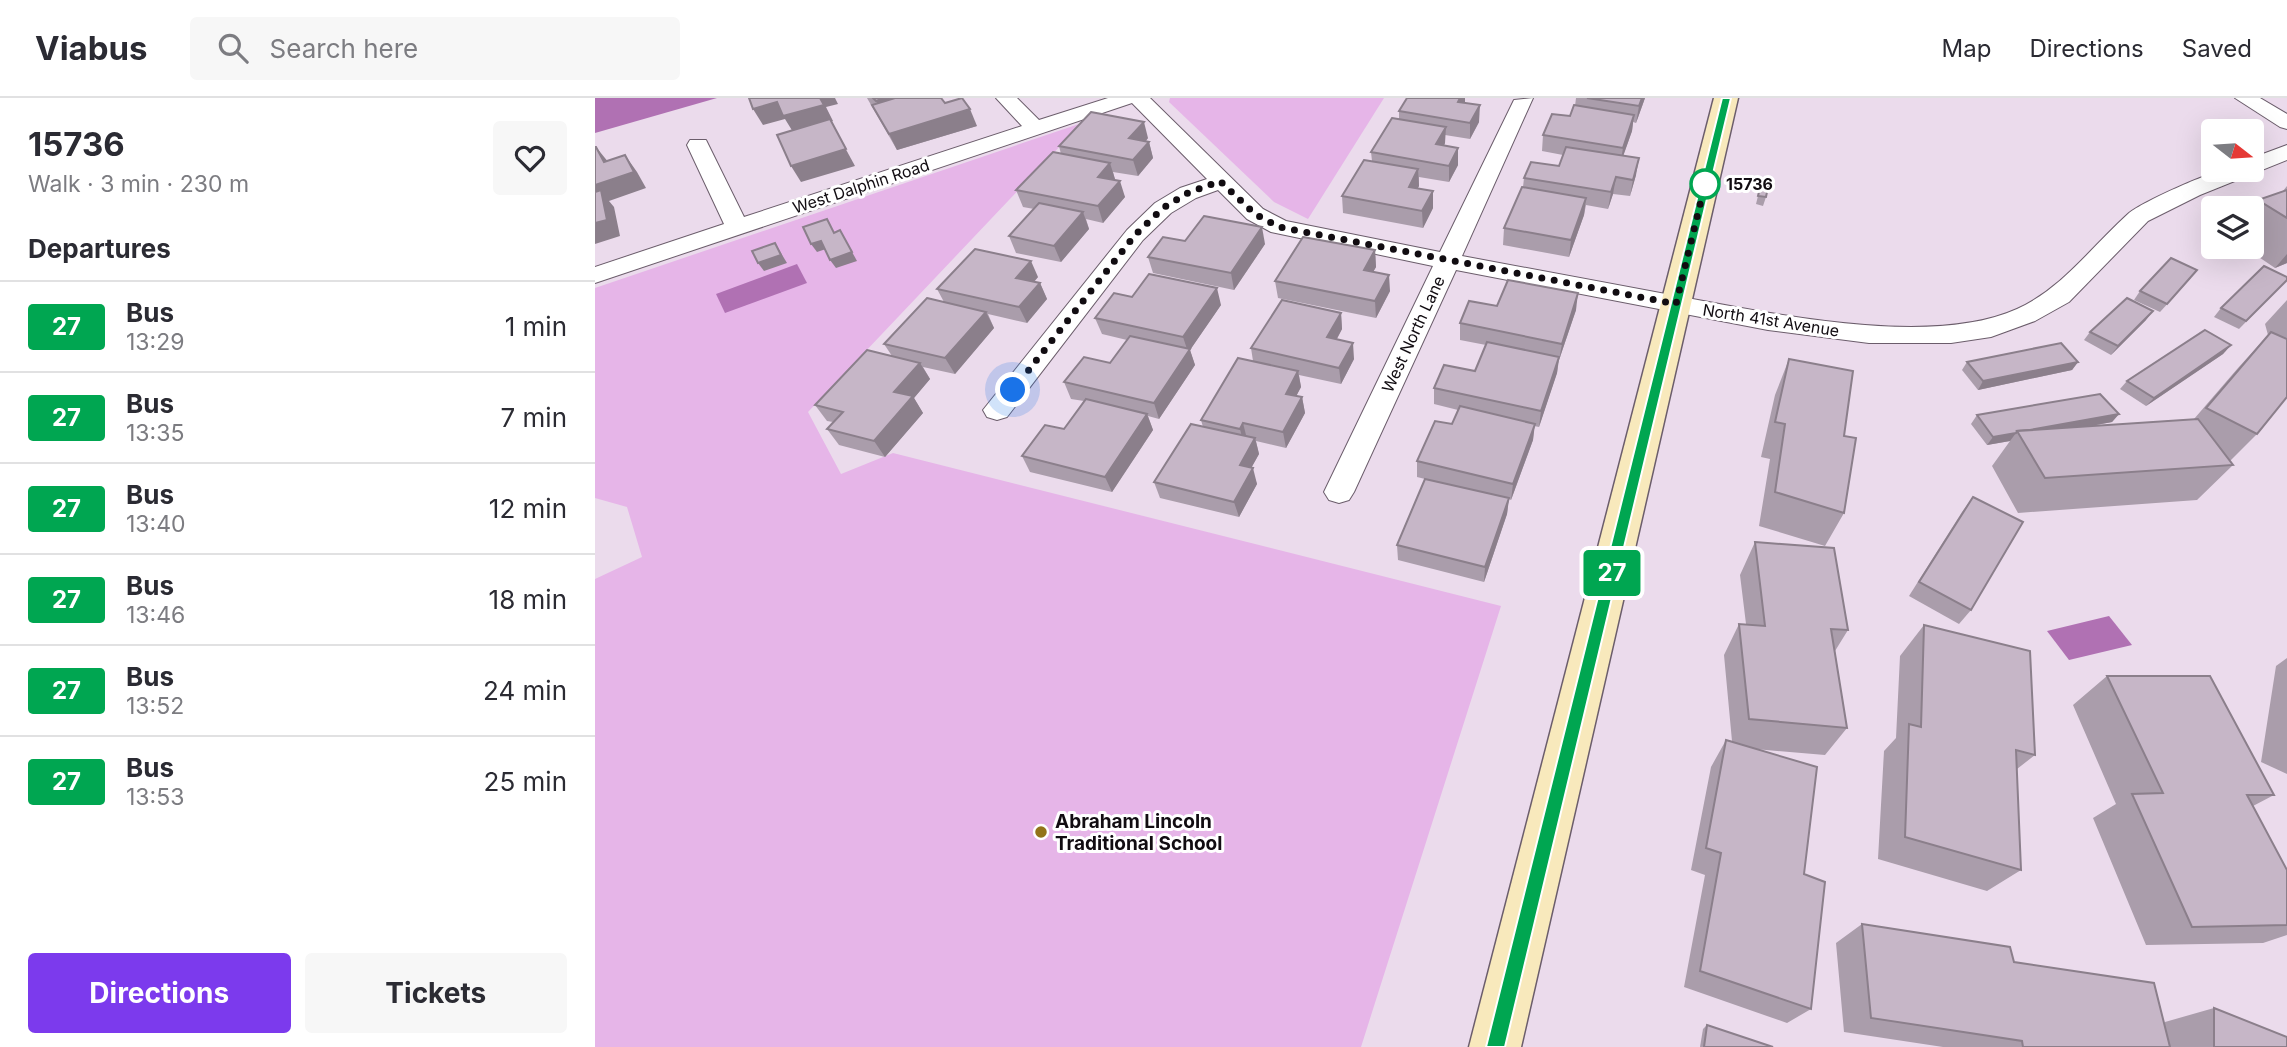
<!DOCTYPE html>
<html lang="en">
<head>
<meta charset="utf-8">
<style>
  :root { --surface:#fff; --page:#f7f7f7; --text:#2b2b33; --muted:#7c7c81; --line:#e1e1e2; --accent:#7c3aed }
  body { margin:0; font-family:Inter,sans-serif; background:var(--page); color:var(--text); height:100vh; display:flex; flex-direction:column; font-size:26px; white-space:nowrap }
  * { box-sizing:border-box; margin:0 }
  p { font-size:23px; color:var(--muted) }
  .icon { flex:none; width:38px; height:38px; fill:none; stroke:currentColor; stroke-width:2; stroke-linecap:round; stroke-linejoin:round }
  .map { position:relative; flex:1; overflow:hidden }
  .drawer { display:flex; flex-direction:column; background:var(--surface); width:595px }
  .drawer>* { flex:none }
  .badge { padding:0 14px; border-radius:5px; font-size:24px; line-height:46px }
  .needle { width:46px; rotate:107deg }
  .tools { position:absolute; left:1606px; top:21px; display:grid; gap:14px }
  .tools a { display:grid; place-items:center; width:63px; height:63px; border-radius:7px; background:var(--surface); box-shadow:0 7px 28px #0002; font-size:35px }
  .you { position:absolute; width:35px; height:35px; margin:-18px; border:5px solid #fff; border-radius:50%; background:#1a73e8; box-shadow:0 0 0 10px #1a73e833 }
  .map>.badge { position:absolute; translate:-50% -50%; box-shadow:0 0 0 4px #fff }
  h2 { padding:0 28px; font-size:26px; line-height:63px }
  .round { display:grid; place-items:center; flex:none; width:74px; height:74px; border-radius:7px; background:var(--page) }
  .head { display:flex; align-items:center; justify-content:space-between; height:119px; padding:0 28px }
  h1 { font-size:33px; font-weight:700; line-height:52px }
  .primary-button { display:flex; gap:14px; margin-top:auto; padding:14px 28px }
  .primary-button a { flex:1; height:80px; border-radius:7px; background:var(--accent); color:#fff; font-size:28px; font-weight:700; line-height:80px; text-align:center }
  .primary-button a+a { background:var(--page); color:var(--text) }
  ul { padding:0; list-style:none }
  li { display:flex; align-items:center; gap:21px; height:91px; padding:0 28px; border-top:2px solid var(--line) }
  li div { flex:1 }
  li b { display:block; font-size:26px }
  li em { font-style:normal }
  li .badge { min-width:77px; font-weight:700; text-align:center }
  header { display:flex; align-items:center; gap:42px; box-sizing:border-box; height:98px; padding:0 35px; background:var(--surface); border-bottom:2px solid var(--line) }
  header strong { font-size:33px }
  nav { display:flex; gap:38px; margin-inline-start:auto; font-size:24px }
  .search { width:490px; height:63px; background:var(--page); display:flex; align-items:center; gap:18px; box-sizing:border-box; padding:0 24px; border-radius:7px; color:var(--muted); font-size:26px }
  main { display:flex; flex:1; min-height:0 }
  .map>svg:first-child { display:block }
  .green { fill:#e6b5e8 }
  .water { fill:#b071b3 }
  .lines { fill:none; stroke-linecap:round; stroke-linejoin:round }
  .street-casing { stroke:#6b5d6b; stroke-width:2 }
  .secondary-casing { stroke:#6b5d6b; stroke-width:3 }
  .street { fill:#fff; fill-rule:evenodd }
  .secondary { fill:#f8e9bc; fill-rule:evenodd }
  .wall { fill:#aa9dab }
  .shaded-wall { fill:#8b7f8b }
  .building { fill:#c6b6c7; stroke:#8b7f8b; stroke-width:2 }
  .line { fill:#00a651; stroke:#fff; stroke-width:2 }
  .walk { stroke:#110c11; stroke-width:7; stroke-dasharray:0 12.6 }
  .stop-dot { fill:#fff; stroke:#00a651; stroke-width:3.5 }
  .poi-dot { fill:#927319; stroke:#fff; stroke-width:2.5 }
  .labels { text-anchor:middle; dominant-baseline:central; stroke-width:6; stroke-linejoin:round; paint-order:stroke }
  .far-stop-label { font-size:16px; font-weight:bold; fill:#110c11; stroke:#fff; text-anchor:start }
  .far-street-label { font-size:16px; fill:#110c11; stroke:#fff }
  .poi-label { font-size:19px; font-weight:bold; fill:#110c11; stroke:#fff; text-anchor:start }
</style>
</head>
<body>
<header>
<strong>Viabus</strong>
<div class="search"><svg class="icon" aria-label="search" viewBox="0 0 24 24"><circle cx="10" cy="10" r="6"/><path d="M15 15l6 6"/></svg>Search here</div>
<nav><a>Map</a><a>Directions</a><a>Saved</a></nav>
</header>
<main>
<section class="drawer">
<div class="head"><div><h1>15736</h1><p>Walk · 3 min · 230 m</p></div><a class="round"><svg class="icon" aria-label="heart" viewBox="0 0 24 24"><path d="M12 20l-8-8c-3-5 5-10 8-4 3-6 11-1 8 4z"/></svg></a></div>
<h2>Departures</h2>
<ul>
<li><span class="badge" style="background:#00a651;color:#fff">27</span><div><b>Bus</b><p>13:29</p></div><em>1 min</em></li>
<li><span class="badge" style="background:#00a651;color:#fff">27</span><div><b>Bus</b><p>13:35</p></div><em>7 min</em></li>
<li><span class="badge" style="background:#00a651;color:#fff">27</span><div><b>Bus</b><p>13:40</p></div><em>12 min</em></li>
<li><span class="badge" style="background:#00a651;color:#fff">27</span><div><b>Bus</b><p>13:46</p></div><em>18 min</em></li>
<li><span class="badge" style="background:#00a651;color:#fff">27</span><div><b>Bus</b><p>13:52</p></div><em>24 min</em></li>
<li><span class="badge" style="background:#00a651;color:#fff">27</span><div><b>Bus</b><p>13:53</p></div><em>25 min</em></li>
</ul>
<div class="primary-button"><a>Directions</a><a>Tickets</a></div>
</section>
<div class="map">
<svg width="1692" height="949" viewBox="0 0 1692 949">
  <rect width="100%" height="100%" fill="#ebdbec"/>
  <g class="green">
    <polygon points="575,0 789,0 713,121 679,104 574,4"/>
    <polygon points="487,25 213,314 246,376 298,355 906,508 766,949 0,949 0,481 47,459 32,409 0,400 0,190"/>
  </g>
  <g class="water">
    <polygon points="0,0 122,0 0,35"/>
    <polygon points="202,166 212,185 130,215 121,196"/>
    <polygon points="1514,518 1537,547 1474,562 1452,533"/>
  </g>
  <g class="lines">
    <defs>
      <g id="street">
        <path d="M401,0H422L444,22L513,0H555L668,111L691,123L845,154L919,2L938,0L867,158C937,171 1007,184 1076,197C1170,214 1334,251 1422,211C1468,190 1497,148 1534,115C1548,104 1613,74 1631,72C1639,71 1649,72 1657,72V60L1692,47V62L1605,97L1553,123L1474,204L1440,223L1396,239L1356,245H1274L1173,232L861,172L759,394L754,402L744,405L734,402L729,394L838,168L676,134L652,121L623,92L601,100L576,115L548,142L412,319L402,322L392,319L388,312L532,132L560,105L585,90L612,81L537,5L0,185V169L129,126L92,47L95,42H111L149,119L427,28Z"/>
        <polygon points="1640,0 1665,0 1692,16 1692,31 1685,29"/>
      </g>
      <polygon id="secondary" points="1119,0 1143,0 926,949 874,949"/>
    </defs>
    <use href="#street" class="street-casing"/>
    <use href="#secondary" class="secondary-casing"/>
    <use href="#street" class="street"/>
    <use href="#secondary" class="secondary"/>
  </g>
  <g class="wall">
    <polygon points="272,0 346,0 350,5 382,28 302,52"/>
    <polygon points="812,0 870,0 870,5 884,24 875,41 850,37 850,45 849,48 863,50 863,67 854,84 824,79 824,88 822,91 838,110 828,130 748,115 747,98 777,63 776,54 804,21 804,13"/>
    <polygon points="981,0 1050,0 1041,25 1038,24 1037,33 1028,58 1041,77 1035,98 1018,96 1013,111 991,107 989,117 974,159 908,147 909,130 928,89 929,80 964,68 968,57 947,53 948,37 975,18 980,8"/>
    <polygon points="553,40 551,43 554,44 558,60 543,78 518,74 520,82 530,99 508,125 491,121 494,131 466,164 421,155 414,138 439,111 428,109 421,92 466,56 464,48"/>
    <polygon points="1692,88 1692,165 1680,170 1649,149 1657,149 1657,110 1663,102 1688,93"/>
    <polygon points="1165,90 1171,99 1168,108 1161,106"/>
    <polygon points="590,143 670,146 639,192 558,175 553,159"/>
    <polygon points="780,152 781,169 778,174 795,193 781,220 683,200 680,183"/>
    <polygon points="443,179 439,184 445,185 452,201 432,225 393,216 399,230 360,276 328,269 335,281 319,300 328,315 290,359 244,347 232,331 238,324 232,323 220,307 297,258 289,246 349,204 342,191"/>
    <polygon points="1596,180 1565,214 1539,202 1545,193"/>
    <polygon points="1692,182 1644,231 1619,219 1626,210"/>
    <polygon points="537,199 626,207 595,252 600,267 564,321 553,318 558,332 517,394 435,374 427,358 469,331 489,303 476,301 469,284 515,265 532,242 507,236 500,220"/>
    <polygon points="1692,202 1692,299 1662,336 1635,363 1638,367 1602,402 1423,415 1397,368 1415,343 1392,347 1376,326 1382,317 1524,316 1517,324 1496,328 1599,321 1643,270 1673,237 1670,226"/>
    <polygon points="902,208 981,212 964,262 962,275 944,329 939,328 938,342 916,402 914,401 912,416 889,484 803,462 802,447 830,381 822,379 822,363 857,326 863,312 839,306 839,290 880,273 891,247 865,242 865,225"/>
    <polygon points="746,215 747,231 742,241 759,261 746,286 704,277 706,289 701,298 707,299 710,315 691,350 661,343 664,356 656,370 662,386 644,419 565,400 559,384 608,329 606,322 658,263 656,250"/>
    <polygon points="1551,222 1516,257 1489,242 1495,234"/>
    <polygon points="1636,247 1628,256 1551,308 1525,291 1532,283"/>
    <polygon points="1194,261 1249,338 1249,415 1230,448 1164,428 1175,361 1166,359 1180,297"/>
    <polygon points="1372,264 1483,264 1477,272 1383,292 1367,272"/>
    <polygon points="1378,399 1376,512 1364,526 1314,498 1367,414"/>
    <polygon points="1160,444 1253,532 1240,553 1252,630 1230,657 1160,651 1209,776 1216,911 1192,925 1089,889 1110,777 1096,772 1116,669 1131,642 1137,643 1129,557 1144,526 1151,526 1145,477"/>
    <polygon points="1329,527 1440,657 1422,671 1426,772 1392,793 1283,761 1289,653 1301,640 1305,558"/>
    <polygon points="1692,560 1692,676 1666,664 1681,568"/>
    <polygon points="1512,578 1679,697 1658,708 1692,772 1692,837 1668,845 1551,847 1498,720 1521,706 1478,607"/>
    <polygon points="1267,826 1419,864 1570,928 1570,924 1619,910 1692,949 1348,949 1249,934 1241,845"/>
    <polygon points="1112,927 1178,949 1105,949 1108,931"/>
  </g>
  <g class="shaded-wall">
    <polygon points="225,0 240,0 243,6 231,9 238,23 198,34 190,21 168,27 158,11 182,4"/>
    <polygon points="289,0 343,0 289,19 281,3"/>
    <polygon points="865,0 870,0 870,6 863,4"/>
    <polygon points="1047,0 1050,0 1041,25 1044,8"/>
    <polygon points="885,7 884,24 875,41 875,25"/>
    <polygon points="375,11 382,28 302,52 294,36"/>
    <polygon points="1039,17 1037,33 1025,67 1028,50"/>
    <polygon points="236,24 260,68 206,84 196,68"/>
    <polygon points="549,24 553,40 539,57 534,40"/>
    <polygon points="851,29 850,45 841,63 841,46"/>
    <polygon points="554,44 558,60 543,78 538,62"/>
    <polygon points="1,49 14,65 30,57 42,74 51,90 14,103 19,109 25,138 0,146 0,87 9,64"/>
    <polygon points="863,50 863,67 854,84 854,68"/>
    <polygon points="1044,60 1041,77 1035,98 1038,82"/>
    <polygon points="515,65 520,81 508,95 503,79"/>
    <polygon points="823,71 824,88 814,106 814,89"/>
    <polygon points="1021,79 1018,96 1013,111 1016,94"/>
    <polygon points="525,83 530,99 508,125 503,108"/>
    <polygon points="838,93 838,110 828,130 827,113"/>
    <polygon points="991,100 989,117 974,159 976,142"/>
    <polygon points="488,114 494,131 466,164 459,148"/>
    <polygon points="667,129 670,146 639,192 636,175"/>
    <polygon points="245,132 262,163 241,170 235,162"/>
    <polygon points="226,143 231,151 222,154 216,146"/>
    <polygon points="180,145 192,165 169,173 163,165"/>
    <polygon points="780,152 781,169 770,188 769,172"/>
    <polygon points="1692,156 1692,165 1680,170"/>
    <polygon points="436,163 443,179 428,196 421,180"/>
    <polygon points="794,177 795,193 781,220 780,203"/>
    <polygon points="445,185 452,201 432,225 424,209"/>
    <polygon points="622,190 626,207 595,252 600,267 564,321 559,305 593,254 588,239"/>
    <polygon points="983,195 981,212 964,262 967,246"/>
    <polygon points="1558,213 1551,222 1516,257 1523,248"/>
    <polygon points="391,214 399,230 360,276 350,260"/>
    <polygon points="746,215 747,231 734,255 732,239"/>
    <polygon points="758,245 759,261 746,286 744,270"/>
    <polygon points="1636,247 1628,256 1551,308 1559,300"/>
    <polygon points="964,259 962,275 944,329 946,313"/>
    <polygon points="1483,264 1477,272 1383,292 1388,283"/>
    <polygon points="325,265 335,281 319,300 328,315 290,359 279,343 299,294"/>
    <polygon points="703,273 706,289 694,312 691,296"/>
    <polygon points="707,299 710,315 691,350 688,334"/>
    <polygon points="552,316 558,332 517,394 510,379"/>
    <polygon points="1524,316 1517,324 1427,341 1423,334"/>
    <polygon points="648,325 652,341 649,347 645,331"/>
    <polygon points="940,326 938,342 916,402 918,386"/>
    <polygon points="1421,335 1415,343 1392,347 1398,339"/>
    <polygon points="660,340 664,356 649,383 645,367"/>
    <polygon points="658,370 662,386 644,419 639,404"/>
    <polygon points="914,400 912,416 889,484 890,469"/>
  </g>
  <g class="building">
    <polygon points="154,0 225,0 229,7 188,18 182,4 158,11"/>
    <polygon points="278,0 289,0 281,3"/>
    <polygon points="300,0 346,0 350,5 367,0 375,11 294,36 277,7"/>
    <polygon points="812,0 865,0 863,4 885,7 875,25 804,13"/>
    <polygon points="992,0 1047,0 1044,8"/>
    <polygon points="979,7 1039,17 1028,50 948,37 957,16 975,18"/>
    <polygon points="496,14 549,24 534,40 554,44 538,62 464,48"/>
    <polygon points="797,20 851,29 841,46 863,50 854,68 776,54"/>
    <polygon points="235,21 251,51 196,68 182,37"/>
    <polygon points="0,49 1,49 9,64 30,57 39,74 0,87"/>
    <polygon points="971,49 1044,60 1038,82 1021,79 1016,94 929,80 936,64 964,68"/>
    <polygon points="458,54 515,65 503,79 525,83 503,108 421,92"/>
    <polygon points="769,62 823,71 814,89 838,93 827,113 747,98"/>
    <polygon points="927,89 991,100 976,142 909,130"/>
    <polygon points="1173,89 1171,99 1163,98 1165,90"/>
    <polygon points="6,92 12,122 0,125 0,94"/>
    <polygon points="1692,92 1692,120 1663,102"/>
    <polygon points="444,105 488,114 459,148 414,138"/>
    <polygon points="609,118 667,129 636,175 553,159 568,139 590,143"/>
    <polygon points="232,121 239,135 245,132 257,154 235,162 226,143 216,146 208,129"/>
    <polygon points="708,139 780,152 769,172 794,177 780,203 680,183"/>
    <polygon points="180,145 186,157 163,165 157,153"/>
    <polygon points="380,151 436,163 421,180 445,185 424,209 342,191"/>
    <polygon points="1576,160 1602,172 1572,206 1545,193"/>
    <polygon points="1669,168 1692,179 1692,182 1651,223 1626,210"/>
    <polygon points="554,176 622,190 588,239 500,220 519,195 537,199"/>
    <polygon points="913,182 983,195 967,246 865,225 874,203 902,208"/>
    <polygon points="332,200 391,214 350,260 289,246"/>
    <polygon points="1532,200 1558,213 1523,248 1495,234"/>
    <polygon points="687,202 746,215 732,239 758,245 744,270 656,250"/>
    <polygon points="1610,232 1636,247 1559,300 1532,283"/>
    <polygon points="1676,234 1692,241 1692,299 1662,336 1611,310"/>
    <polygon points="535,238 595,251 559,305 469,284 489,259 515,265"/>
    <polygon points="892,244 964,259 946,313 839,290 849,267 880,273"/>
    <polygon points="1466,245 1483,264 1388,283 1372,264"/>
    <polygon points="272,252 325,265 299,294 318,298 279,343 232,331 248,314 220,307"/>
    <polygon points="643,260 703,273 691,296 707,299 688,334 648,325 645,331 606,322"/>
    <polygon points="1194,261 1258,273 1249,338 1261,340 1249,415 1180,394 1190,326 1180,324"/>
    <polygon points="1505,296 1524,316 1435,332 1422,333 1421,335 1398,339 1382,317"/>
    <polygon points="491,301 552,316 510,379 427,358 450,327 469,331"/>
    <polygon points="865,308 940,326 918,386 822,363 840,323 857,326"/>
    <polygon points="1603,321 1638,367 1450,380 1422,333"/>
    <polygon points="596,326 660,340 645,367 658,370 639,404 559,384"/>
    <polygon points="830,381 914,400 890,469 802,447"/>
    <polygon points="1378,399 1428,424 1376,512 1324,484"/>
    <polygon points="1160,444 1239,450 1253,532 1236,531 1252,630 1154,621 1144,526 1170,528"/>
    <polygon points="1329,527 1435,553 1440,657 1421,652 1426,772 1310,739 1314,626 1326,629"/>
    <polygon points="1512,578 1615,578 1679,697 1652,697 1692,772 1692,827 1597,829 1537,696 1568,695"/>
    <polygon points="1131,642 1222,669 1209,776 1230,784 1216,911 1105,873 1126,755 1111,750"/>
    <polygon points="1267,826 1415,849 1419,864 1559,885 1575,949 1428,949 1427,943 1276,920"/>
    <polygon points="1619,910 1692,939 1692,949 1619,949"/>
    <polygon points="1112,927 1178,949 1109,949"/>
  </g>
  <polygon class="line" points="1127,0 1136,0 910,949 891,949"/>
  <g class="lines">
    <polyline class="walk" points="418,292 540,137 568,110 593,95 625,83 660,116 684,129 1081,206 1110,86"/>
  </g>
  <circle class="stop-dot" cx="1110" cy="86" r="14"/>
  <circle class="poi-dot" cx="446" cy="734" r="7"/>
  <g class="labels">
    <g class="far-stop-label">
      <text x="1131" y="86">15736</text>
    </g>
    <g class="far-street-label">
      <text transform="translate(266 88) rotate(-18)">West Dalphin Road</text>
      <text transform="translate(1176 222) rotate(9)">North 41st Avenue</text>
      <text transform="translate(818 236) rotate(-65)">West North Lane</text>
    </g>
    <g class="poi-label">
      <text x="460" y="723">Abraham Lincoln<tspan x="460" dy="22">Traditional School</tspan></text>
    </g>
  </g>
</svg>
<div class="tools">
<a><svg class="needle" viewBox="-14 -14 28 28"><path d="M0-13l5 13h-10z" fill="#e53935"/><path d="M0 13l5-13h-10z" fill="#7c7c81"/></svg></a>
<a><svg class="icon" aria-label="layers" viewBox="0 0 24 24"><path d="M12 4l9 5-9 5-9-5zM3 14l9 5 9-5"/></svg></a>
</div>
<div class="you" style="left:418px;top:292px"></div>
<b class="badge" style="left:1017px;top:475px;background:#00a651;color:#fff">27</b>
</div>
</main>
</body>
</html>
